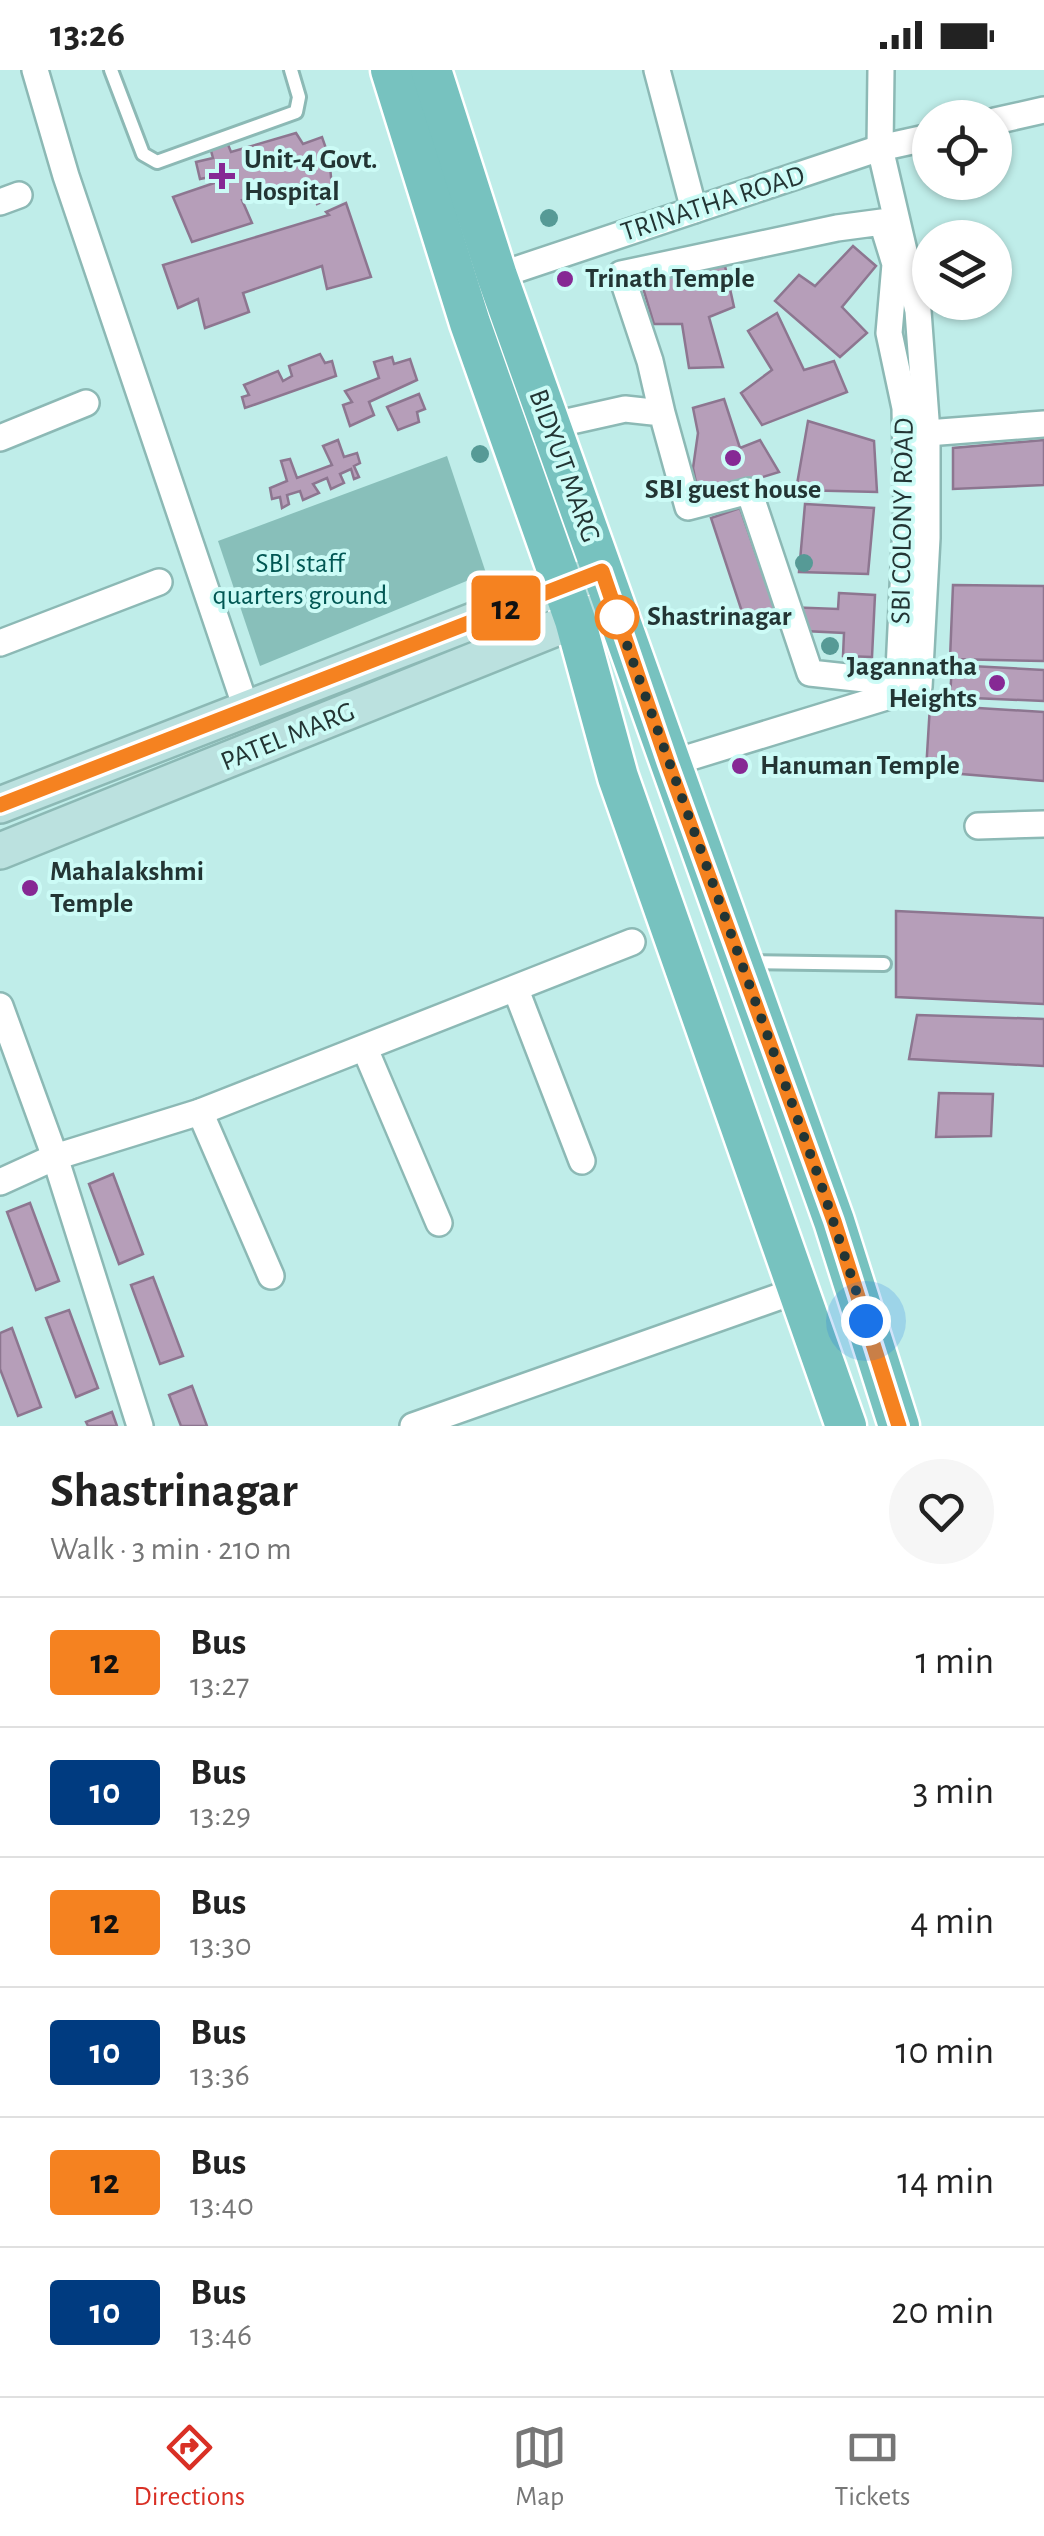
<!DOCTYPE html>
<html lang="en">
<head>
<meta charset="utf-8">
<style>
  :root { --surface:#fff; --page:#f6f6f6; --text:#222; --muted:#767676; --line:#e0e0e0; --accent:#d93025 }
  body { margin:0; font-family:"Alegreya Sans",sans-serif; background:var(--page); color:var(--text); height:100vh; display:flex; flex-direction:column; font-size:38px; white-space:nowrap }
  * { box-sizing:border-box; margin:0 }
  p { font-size:32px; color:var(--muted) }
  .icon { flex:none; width:55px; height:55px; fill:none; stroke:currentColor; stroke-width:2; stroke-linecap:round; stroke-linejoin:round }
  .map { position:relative; height:1356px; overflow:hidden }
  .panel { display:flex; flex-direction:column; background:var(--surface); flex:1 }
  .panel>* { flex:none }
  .badge { padding:0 20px; border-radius:8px; font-size:35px; line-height:65px }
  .fabs { position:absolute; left:912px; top:30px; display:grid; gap:20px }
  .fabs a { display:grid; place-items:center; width:100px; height:100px; border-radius:50%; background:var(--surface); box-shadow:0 2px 8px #0004; font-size:50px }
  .you { position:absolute; width:50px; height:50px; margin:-25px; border:8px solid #fff; border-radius:50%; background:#1a73e8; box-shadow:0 0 0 15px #1a73e833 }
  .map>.badge { position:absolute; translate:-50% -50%; box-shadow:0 0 0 5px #fff }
  .round { display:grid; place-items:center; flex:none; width:105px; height:105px; border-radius:52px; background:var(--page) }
  .overview { display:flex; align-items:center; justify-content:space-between; height:170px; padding:0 50px }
  h1 { font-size:48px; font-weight:600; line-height:75px }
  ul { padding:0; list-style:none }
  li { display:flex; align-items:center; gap:30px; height:130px; padding:0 50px; border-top:2px solid var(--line) }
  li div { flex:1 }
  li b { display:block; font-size:38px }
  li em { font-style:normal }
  li .badge { min-width:110px; font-weight:700; text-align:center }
  .status { display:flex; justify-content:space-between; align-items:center; height:70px; padding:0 50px; background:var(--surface); direction:ltr }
  .status svg { height:28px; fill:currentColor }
  .tabs { display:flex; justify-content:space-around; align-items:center; height:140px; border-top:2px solid var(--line); background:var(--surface); font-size:28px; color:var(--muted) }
  .tabs a { display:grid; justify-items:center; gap:5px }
  .tabs .current { color:var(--accent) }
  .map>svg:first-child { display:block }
  .green { fill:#88bfba }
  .building { fill:#b69eb9; stroke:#8d7690; stroke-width:2.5 }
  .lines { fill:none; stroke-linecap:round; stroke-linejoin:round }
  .lane-casing { stroke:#8cb9b5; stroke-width:18 }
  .street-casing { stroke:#8cb9b5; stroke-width:30 }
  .secondary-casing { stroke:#8cb9b5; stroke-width:40 }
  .primary-casing { stroke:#fff; stroke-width:45 }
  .lane { stroke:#fff; stroke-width:12 }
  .street { stroke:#fff; stroke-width:25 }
  .secondary { stroke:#bbe1df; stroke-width:35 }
  .primary { stroke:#77c2bf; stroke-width:40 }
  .tree { fill:#569a96 }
  .line-casing { stroke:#fff; stroke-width:22 }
  .line { stroke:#f58220; stroke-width:15 }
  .walk { stroke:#233534; stroke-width:10; stroke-dasharray:0 18 }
  .poi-dot { fill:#862994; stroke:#ccfbf6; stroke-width:4 }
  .stop-dot { fill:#fff; stroke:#f58220; stroke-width:5 }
  .labels { text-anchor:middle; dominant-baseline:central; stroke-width:8; stroke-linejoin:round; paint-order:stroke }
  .poi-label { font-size:28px; font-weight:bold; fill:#233534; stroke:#ccfbf6; text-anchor:start }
  .street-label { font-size:28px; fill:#233534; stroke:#ccfbf6 }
  .park-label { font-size:28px; fill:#015753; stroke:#ccfbf6 }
  .stop-label { font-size:28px; font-weight:bold; fill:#233534; stroke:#ccfbf6; text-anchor:start }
</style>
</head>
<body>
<div class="status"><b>13:26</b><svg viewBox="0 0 49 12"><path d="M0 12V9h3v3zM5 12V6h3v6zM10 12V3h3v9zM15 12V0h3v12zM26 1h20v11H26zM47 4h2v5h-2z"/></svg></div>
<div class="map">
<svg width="1044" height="1356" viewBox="0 0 1044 1356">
  <rect width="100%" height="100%" fill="#bfede9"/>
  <polygon class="green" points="447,386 486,503 260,596 218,471"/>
  <g class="building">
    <polygon points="296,63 303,74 322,67 329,87 333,127 317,134 308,112 242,130 252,153 192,172 173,127 223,110 220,105 200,109 196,92 213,88 210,77 227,72 231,82"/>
    <polygon points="346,133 371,207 327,219 322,196 243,223 249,242 205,258 198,229 178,238 163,195 329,145 326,142"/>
    <polygon points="853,176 876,196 842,237 867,263 840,287 775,231 799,205 815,216"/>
    <polygon points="725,196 734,237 709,247 723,297 689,298 682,254 654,254 640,208"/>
    <polygon points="777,243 804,300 834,291 847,322 762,355 741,323 772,300 748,261"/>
    <polygon points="320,284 325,293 332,291 336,306 245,338 242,327 249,325 244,315 278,301 283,311 292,306 289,296"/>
    <polygon points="392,287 394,294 410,289 417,310 369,332 374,345 350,356 343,335 352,332 345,321 379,308 374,292"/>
    <polygon points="419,324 425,339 417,342 419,352 398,360 387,337"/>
    <polygon points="724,329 740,378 760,370 779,402 699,427 693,398 698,363 693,338"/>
    <polygon points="808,351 874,371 877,422 796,420"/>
    <polygon points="338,370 344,387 357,383 360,393 354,396 359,407 354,409 351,399 340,404 344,413 331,419 327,408 313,414 319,423 303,430 300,421 287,425 289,434 282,438 280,427 272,429 270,418 287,411 281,391 290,389 297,408 332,395 323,376"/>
    <polygon points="1044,370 1044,415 953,419 953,378"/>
    <polygon points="805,434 874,438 868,504 799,502"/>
    <polygon points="740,438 775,539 746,554 711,448"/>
    <polygon points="953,515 1044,516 1044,591 950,589"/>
    <polygon points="839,523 875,525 872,587 843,586 844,563 785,560 786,537 838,539"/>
    <polygon points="952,595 1044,600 1044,631 950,627"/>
    <polygon points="930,635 1044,642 1044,711 926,701"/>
    <polygon points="896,841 1044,848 1044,934 896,927"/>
    <polygon points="917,945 1044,949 1044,996 909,989"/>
    <polygon points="939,1023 993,1024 991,1066 936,1067"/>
    <polygon points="113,1104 143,1184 119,1194 89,1114"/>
    <polygon points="30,1133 59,1211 36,1220 7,1142"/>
    <polygon points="153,1207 183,1286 160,1294 131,1215"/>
    <polygon points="69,1240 98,1318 76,1327 46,1248"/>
    <polygon points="12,1258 41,1337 18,1346 0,1299 0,1263"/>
    <polygon points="192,1316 207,1356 181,1356 169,1325"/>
    <polygon points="112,1342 117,1356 88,1356 86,1352"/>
  </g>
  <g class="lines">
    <defs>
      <g id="lane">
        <polyline points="111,0 143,84 157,92 296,42 299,27 291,0"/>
        <polyline points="750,892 884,894"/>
      </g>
      <g id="street">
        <polyline points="35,0 66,106 247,641"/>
        <polyline points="657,0 694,140"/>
        <polyline points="995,51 1044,40"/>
        <polyline points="0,132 19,125"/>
        <polyline points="497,206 880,78 930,67"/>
        <polyline points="549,356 625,339 662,343 688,437 749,421 810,603 883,611 899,600 907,435 905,338 889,263 895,194 882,152 837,158 621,204 650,291 662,343"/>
        <polyline points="927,363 1044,354"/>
        <polyline points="0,368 86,333"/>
        <polyline points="0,573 159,512"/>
        <polyline points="668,694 919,617 927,468 927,363 918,241 880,78 881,0"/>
        <polyline points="978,756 1044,754"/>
        <polyline points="516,920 582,1091"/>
        <polyline points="0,936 55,1087 140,1356"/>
        <polyline points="365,979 439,1153"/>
        <polyline points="200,1042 271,1206"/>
        <polyline points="0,1112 55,1087 200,1042 632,872"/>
        <polyline points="413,1356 798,1220"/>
      </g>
      <g id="secondary">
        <polyline points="0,735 602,501"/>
        <polyline points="0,781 613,535"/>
      </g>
      <g id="primary">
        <polyline points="391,0 470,253 575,550 618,707 846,1356"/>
        <polyline points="431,0 497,206 834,1151 899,1356"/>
      </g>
    </defs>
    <use href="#lane" class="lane-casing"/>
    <use href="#street" class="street-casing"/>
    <use href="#secondary" class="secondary-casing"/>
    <use href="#primary" class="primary-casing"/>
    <use href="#lane" class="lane"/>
    <use href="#street" class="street"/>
    <use href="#secondary" class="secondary"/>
    <use href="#primary" class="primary"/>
  </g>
  <g class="tree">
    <circle cx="549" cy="148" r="9"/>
    <circle cx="480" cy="384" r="9"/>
    <circle cx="804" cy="493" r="9"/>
    <circle cx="830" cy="576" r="9"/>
  </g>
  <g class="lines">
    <defs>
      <polyline id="line" points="0,735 602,501 668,694 834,1151 899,1356"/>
    </defs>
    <use href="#line" class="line-casing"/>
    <use href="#line" class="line"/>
    <polyline class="walk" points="617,547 613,536 821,1114 866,1251"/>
  </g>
  <g class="poi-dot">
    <path d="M217 91h10v10h10v10h-10v10h-10v-10h-10v-10h10z"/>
    <circle cx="565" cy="209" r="10"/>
    <circle cx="733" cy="388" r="10"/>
    <circle cx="997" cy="613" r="10"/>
    <circle cx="740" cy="696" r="10"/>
    <circle cx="30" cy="818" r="10"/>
  </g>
  <circle class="stop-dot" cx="617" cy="547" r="20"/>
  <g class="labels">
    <g class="poi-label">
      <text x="244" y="90">Unit-4 Govt.<tspan x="244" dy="32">Hospital</tspan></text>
      <text x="585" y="209">Trinath Temple</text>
      <text x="733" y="420" text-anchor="middle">SBI guest house</text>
      <text x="977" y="597" text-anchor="end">Jagannatha<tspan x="977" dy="32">Heights</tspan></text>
      <text x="760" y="696">Hanuman Temple</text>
      <text x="50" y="802">Mahalakshmi<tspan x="50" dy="32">Temple</tspan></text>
    </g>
    <g class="street-label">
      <text transform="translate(713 134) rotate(-18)">TRINATHA ROAD</text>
      <text transform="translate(564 396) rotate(70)">BIDYUT MARG</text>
      <text transform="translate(903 451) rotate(-89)">SBI COLONY ROAD</text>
      <text transform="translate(288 667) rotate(-22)">PATEL MARG</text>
    </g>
    <g class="park-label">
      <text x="300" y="494">SBI staff<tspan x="300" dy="32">quarters ground</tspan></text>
    </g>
    <g class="stop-label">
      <text x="647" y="547">Shastrinagar</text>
    </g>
  </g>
</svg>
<div class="fabs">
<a><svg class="icon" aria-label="locate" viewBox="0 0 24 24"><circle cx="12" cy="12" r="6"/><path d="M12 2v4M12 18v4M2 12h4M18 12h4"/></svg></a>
<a><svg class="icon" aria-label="layers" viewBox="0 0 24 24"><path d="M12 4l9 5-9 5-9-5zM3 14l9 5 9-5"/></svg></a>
</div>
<div class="you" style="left:866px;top:1251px"></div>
<b class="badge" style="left:506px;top:538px;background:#f58220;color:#111">12</b>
</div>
<section class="panel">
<div class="overview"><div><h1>Shastrinagar</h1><p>Walk · 3 min · 210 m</p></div><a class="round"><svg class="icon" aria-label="heart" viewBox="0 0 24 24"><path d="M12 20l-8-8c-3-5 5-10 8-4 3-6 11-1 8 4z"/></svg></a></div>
<ul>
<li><span class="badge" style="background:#f58220;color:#111">12</span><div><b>Bus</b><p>13:27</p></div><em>1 min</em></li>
<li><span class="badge" style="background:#003b80;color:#fff">10</span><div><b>Bus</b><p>13:29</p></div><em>3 min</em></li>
<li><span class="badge" style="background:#f58220;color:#111">12</span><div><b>Bus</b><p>13:30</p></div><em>4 min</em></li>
<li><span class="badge" style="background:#003b80;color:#fff">10</span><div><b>Bus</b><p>13:36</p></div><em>10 min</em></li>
<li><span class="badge" style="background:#f58220;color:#111">12</span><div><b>Bus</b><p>13:40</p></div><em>14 min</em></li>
<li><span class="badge" style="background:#003b80;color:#fff">10</span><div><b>Bus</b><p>13:46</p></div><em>20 min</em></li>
</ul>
</section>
<nav class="tabs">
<a class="current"><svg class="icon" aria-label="directions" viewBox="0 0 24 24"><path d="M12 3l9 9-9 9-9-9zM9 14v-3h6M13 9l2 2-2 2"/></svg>Directions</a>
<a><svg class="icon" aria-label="map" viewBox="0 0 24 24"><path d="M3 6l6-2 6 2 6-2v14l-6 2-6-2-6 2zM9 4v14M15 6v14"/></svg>Map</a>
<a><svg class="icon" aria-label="tickets" viewBox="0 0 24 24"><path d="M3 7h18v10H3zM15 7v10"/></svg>Tickets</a>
</nav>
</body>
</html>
